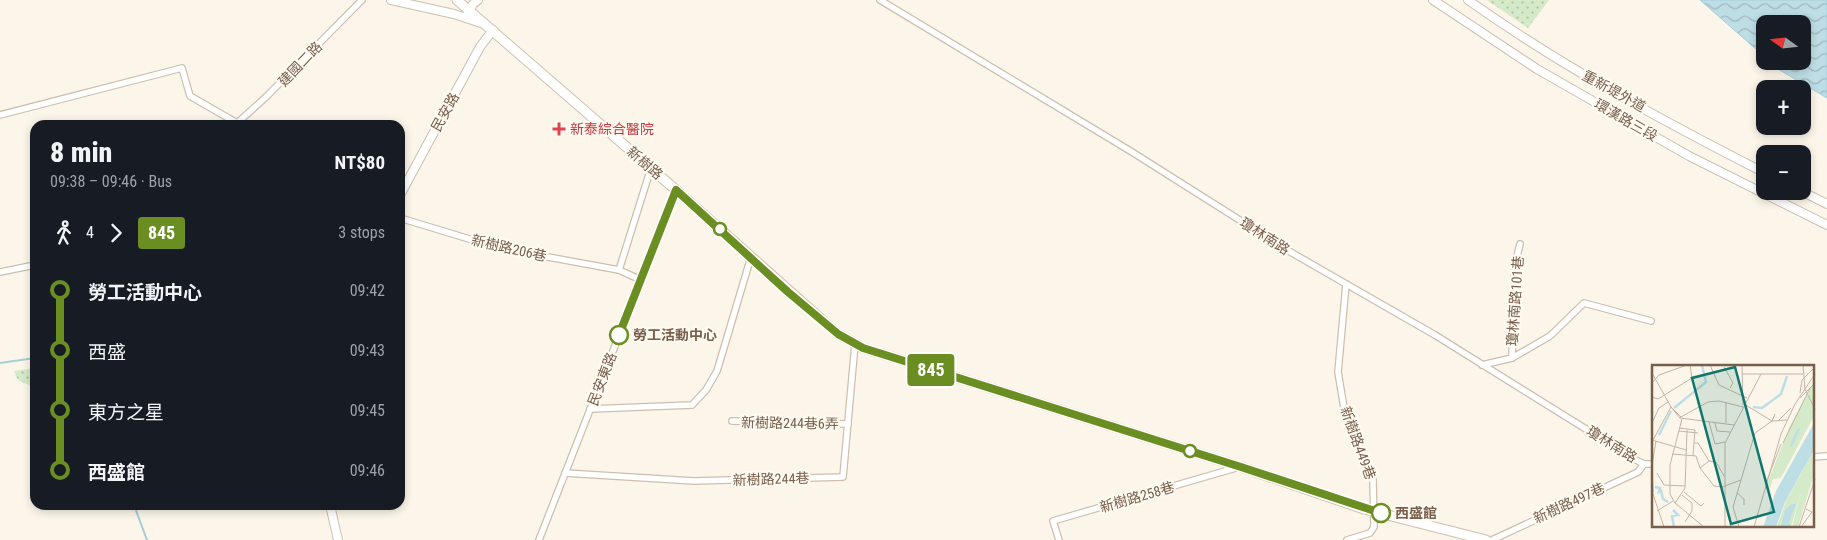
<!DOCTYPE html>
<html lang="en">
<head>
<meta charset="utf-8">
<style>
  :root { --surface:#171b24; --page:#242831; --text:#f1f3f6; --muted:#9ea1a6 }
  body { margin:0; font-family:"Roboto Condensed","Noto Sans TC",sans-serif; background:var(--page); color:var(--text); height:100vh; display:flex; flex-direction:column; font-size:19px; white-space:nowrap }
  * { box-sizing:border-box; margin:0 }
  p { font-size:16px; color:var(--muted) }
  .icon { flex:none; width:28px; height:28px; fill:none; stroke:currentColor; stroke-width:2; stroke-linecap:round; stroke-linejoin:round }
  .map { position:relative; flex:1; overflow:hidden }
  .details { position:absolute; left:30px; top:120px; width:375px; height:390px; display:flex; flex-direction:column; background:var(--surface); border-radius:15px; box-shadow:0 2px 8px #0003 }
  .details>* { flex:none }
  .badge { padding:0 10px; border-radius:4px; font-size:18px; line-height:32px }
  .needle { width:32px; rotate:285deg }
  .fabs { position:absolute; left:1756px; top:15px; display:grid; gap:10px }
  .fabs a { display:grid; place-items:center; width:55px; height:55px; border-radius:10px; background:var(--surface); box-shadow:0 2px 8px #0003; font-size:25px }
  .map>.badge { position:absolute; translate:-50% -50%; box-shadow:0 0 0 2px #fff }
  .legs { display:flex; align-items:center; gap:8px; height:55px; padding:0 20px; font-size:16px }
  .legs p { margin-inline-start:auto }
  .overview { display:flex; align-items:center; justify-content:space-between; height:85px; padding:0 20px }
  h1 { font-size:28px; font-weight:800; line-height:38px }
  ul { padding:0 20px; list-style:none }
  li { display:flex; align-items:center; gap:18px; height:60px; font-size:19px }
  li i { display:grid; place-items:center; width:8px; height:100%; margin:0 6px; background:currentColor }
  li i::after { content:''; width:12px; height:12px; margin:-6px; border:4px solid; border-radius:50%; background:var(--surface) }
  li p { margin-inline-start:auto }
  li:first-child i { background:linear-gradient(#0000 50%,currentColor 0) }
  li:last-child i { background:linear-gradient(currentColor 50%,#0000 0) }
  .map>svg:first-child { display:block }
  .park { fill:url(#park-dots) }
  .water { fill:url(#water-waves); stroke:#a5cdd7 }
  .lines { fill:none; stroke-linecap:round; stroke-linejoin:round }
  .stream { stroke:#a5cdd7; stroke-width:2 }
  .minor-casing { stroke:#cebeaf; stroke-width:8 }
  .tertiary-casing { stroke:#cebeaf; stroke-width:10 }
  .secondary-casing { stroke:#d1bfad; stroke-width:11 }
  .minor { stroke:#fff; stroke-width:5.5 }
  .tertiary { stroke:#fff; stroke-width:8 }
  .secondary { stroke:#fff; stroke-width:9 }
  .line-1-casing { stroke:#fff; stroke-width:11 }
  .line-1 { stroke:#6b8e23; stroke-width:8 }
  .health-dot { fill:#e0444e; stroke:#fefaf0; stroke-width:2 }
  .stop-1-dot { fill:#fff; stroke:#6b8e23; stroke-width:2.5 }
  .labels { text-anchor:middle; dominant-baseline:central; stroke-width:4.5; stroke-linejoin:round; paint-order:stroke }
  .street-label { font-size:14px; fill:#775e4d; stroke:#fefaf0 }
  .health-label { font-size:14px; fill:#be3a42; stroke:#fefaf0; text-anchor:start }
  .stop-label { font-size:14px; font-weight:bold; fill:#775e4d; stroke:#fefaf0; text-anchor:start }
  .inset-river { fill:none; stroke:#bedee6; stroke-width:2.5 }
  .inset-road { fill:none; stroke:#c3b4a6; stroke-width:1 }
  .view { fill:#0f766e; fill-opacity:0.15; stroke:#0f766e; stroke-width:2.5 }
  .inset-edge { fill:none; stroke:#775e4d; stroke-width:2.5 }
</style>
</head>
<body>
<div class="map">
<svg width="1827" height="540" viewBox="0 0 1827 540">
  <defs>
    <pattern id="park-dots" width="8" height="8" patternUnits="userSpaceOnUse" patternTransform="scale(1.25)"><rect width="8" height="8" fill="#d4eac8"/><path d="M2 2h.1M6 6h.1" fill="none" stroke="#b1c1a5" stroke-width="1.8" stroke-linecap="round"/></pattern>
    <pattern id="water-waves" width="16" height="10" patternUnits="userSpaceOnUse" patternTransform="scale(1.25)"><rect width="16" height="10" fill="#bedee6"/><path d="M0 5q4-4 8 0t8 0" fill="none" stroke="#9fb7bd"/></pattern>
  </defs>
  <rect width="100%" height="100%" fill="#fcf6ea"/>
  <g class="park">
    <polygon points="1487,0 1549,0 1528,28"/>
    <polygon points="35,368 35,388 18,380 14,371"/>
  </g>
  <polygon class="water" points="1700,0 1827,0 1827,98 1778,69 1769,61 1802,61 1802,24 1765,24 1765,57"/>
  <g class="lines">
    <g class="stream">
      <polyline points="0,363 35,358"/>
      <polyline points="134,505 147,540"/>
    </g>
    <defs>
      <g id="minor">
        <polyline points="880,0 1132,152 1287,250 1435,335 1634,459 1644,464 1653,464"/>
        <polyline points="0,115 182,68 190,96 237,123"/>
        <polyline points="235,125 266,97 362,0"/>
        <polyline points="400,218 499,248 619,270 641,280"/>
        <polyline points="619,270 651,168"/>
        <polyline points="0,272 35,265"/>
        <polyline points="1346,284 1338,372 1345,414 1373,479 1374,527 1370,533 1347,540"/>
        <polyline points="1512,358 1515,264 1520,244"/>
        <polyline points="1482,365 1512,358 1550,336 1584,303 1651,321"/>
        <polyline points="590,409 692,405 706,390 717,371 751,257"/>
        <polyline points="732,421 848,424"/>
        <polyline points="1813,457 1827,456"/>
        <polyline points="565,473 694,481 843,477 855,344"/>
        <polyline points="539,540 676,190"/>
        <polyline points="1059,540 1053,521 1239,467"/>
        <polyline points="1492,540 1638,472 1644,464"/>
      </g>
      <g id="tertiary">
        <polyline points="391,0 454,14 481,23"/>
        <polyline points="1433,0 1537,69 1689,156 1827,225"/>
        <path d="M1468,0C1561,66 1663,121 1765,173"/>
        <polyline points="467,15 473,4 478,0"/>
        <polyline points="1801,191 1827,204"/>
        <polyline points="400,195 480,47 493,30"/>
        <polyline points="330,505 338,540"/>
      </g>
      <polyline id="secondary" points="457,0 676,190 838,334 863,348 1241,467 1364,509 1486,540"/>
    </defs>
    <use href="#minor" class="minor-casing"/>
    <use href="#tertiary" class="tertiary-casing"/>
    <use href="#secondary" class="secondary-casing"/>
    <use href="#minor" class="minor"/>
    <use href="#tertiary" class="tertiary"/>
    <use href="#secondary" class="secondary"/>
  </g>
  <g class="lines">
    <defs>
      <polyline id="line-1" points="619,335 676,190 788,292 838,334 863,348 1241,467 1381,513"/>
    </defs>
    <use href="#line-1" class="line-1-casing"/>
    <use href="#line-1" class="line-1"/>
  </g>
  <path class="health-dot" d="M556.5 121.5h5v5h5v5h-5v5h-5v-5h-5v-5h5z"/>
  <g class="stop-1-dot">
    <circle cx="720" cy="229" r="6"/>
    <circle cx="619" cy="335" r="9"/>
    <circle cx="1190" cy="451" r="6"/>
    <circle cx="1381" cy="513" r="9"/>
  </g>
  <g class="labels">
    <g class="street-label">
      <text transform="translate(300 64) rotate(-46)">建國二路</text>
      <text transform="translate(1614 91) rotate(29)">重新堤外道</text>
      <text transform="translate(445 112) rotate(-61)">民安路</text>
      <text transform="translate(1626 120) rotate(30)">環漢路三段</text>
      <text transform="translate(645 163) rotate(41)">新樹路</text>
      <text transform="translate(1265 236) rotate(33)">瓊林南路</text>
      <text transform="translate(509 248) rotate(13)">新樹路206巷</text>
      <text transform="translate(1515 301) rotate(-86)">瓊林南路101巷</text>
      <text transform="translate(602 379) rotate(-69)">民安東路</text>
      <text transform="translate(790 423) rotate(1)">新樹路244巷6弄</text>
      <text transform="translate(1358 443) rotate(70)">新樹路449巷</text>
      <text transform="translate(1612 444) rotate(32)">瓊林南路</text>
      <text transform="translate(771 479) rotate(-2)">新樹路244巷</text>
      <text transform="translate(1137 497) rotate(-16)">新樹路258巷</text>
      <text transform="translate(1569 503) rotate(-25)">新樹路497巷</text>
    </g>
    <g class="health-label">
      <text x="570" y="129">新泰綜合醫院</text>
    </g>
    <g class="stop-label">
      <text x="633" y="335">勞工活動中心</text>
      <text x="1395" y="513">西盛館</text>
    </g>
  </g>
  <g transform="translate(1652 365)">
    <rect width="162" height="162" fill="#fcf6ea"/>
    <path d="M162,16V51L129,113L121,114L117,126L113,124L137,63ZM160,89L162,109L146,162H140L150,124L139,162H125L134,136Z" fill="#d4eac8"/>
    <path d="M162,58V85L133,137L124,162H111L124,126ZM139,139H144L137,157L139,162H129L133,145Z" fill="#bedee6"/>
    <path class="inset-river" d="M101,42L110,43L129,29L135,11M22,43L54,17L50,0M7,70L19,46M139,81L147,63M3,122L8,123L7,127L9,126L11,134L16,137M21,145L26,150L20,151L22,162"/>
    <path class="inset-road" d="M58,0L67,20L95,33M90,0L91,40M151,0L153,24L163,44M72,2L81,18L78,23M0,8L19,42L29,52M90,9H151M0,18L7,10L35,0M148,28L150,15L163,2M0,32L6,34L40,13L38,0M148,33L163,18M74,37V58M92,39L120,56L135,55M19,42L28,53L82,60M27,53L56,37L67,36L91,42M30,54L18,100V129L23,138L52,162M127,55L139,43M57,57L63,79L73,77M0,58L7,43L16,37M63,58L65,66L78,67M27,63L43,65L41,91M27,66L46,68M0,75L34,85M1,75L19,42M42,78H46L57,96L48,103L62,121L70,122L89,115M131,78L158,23M20,89L44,91L48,103M57,96L64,97L72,111M0,100L4,76M0,103L1,127M5,108L12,120L33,121M114,118L129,79M0,126L12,162M32,127L49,141L52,138M85,128L92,134V140M30,130L40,138V146L33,157M23,138L33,123L35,65M5,146L21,136M73,162V78L109,9M87,162L81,142L103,68L120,56L123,49M102,162L129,69L143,39L163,9M147,162L163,114M149,162L160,147L154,144"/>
    <path class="view" d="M83,2L122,147L79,159L40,13Z"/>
    <rect width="162" height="162" class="inset-edge"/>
  </g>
</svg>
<div class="fabs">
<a><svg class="needle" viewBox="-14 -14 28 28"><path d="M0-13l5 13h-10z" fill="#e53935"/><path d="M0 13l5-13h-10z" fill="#9ea1a6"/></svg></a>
<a>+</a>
<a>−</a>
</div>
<b class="badge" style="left:931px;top:370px;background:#6b8e23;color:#fff">845</b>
<section class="details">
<div class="overview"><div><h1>8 min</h1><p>09:38 – 09:46 · Bus</p></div><b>NT$80</b></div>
<div class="legs"><svg class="icon" aria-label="walk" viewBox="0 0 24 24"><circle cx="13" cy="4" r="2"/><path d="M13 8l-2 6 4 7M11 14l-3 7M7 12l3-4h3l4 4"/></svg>4<svg class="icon" aria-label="forward" viewBox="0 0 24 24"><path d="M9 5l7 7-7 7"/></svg><b class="badge" style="background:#6b8e23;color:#fff">845</b><p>3 stops</p></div>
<ul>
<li><i style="color:#6b8e23"></i><b>勞工活動中心</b><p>09:42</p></li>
<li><i style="color:#6b8e23"></i><span>西盛</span><p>09:43</p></li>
<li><i style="color:#6b8e23"></i><span>東方之星</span><p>09:45</p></li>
<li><i style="color:#6b8e23"></i><b>西盛館</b><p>09:46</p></li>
</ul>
</section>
</div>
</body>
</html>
